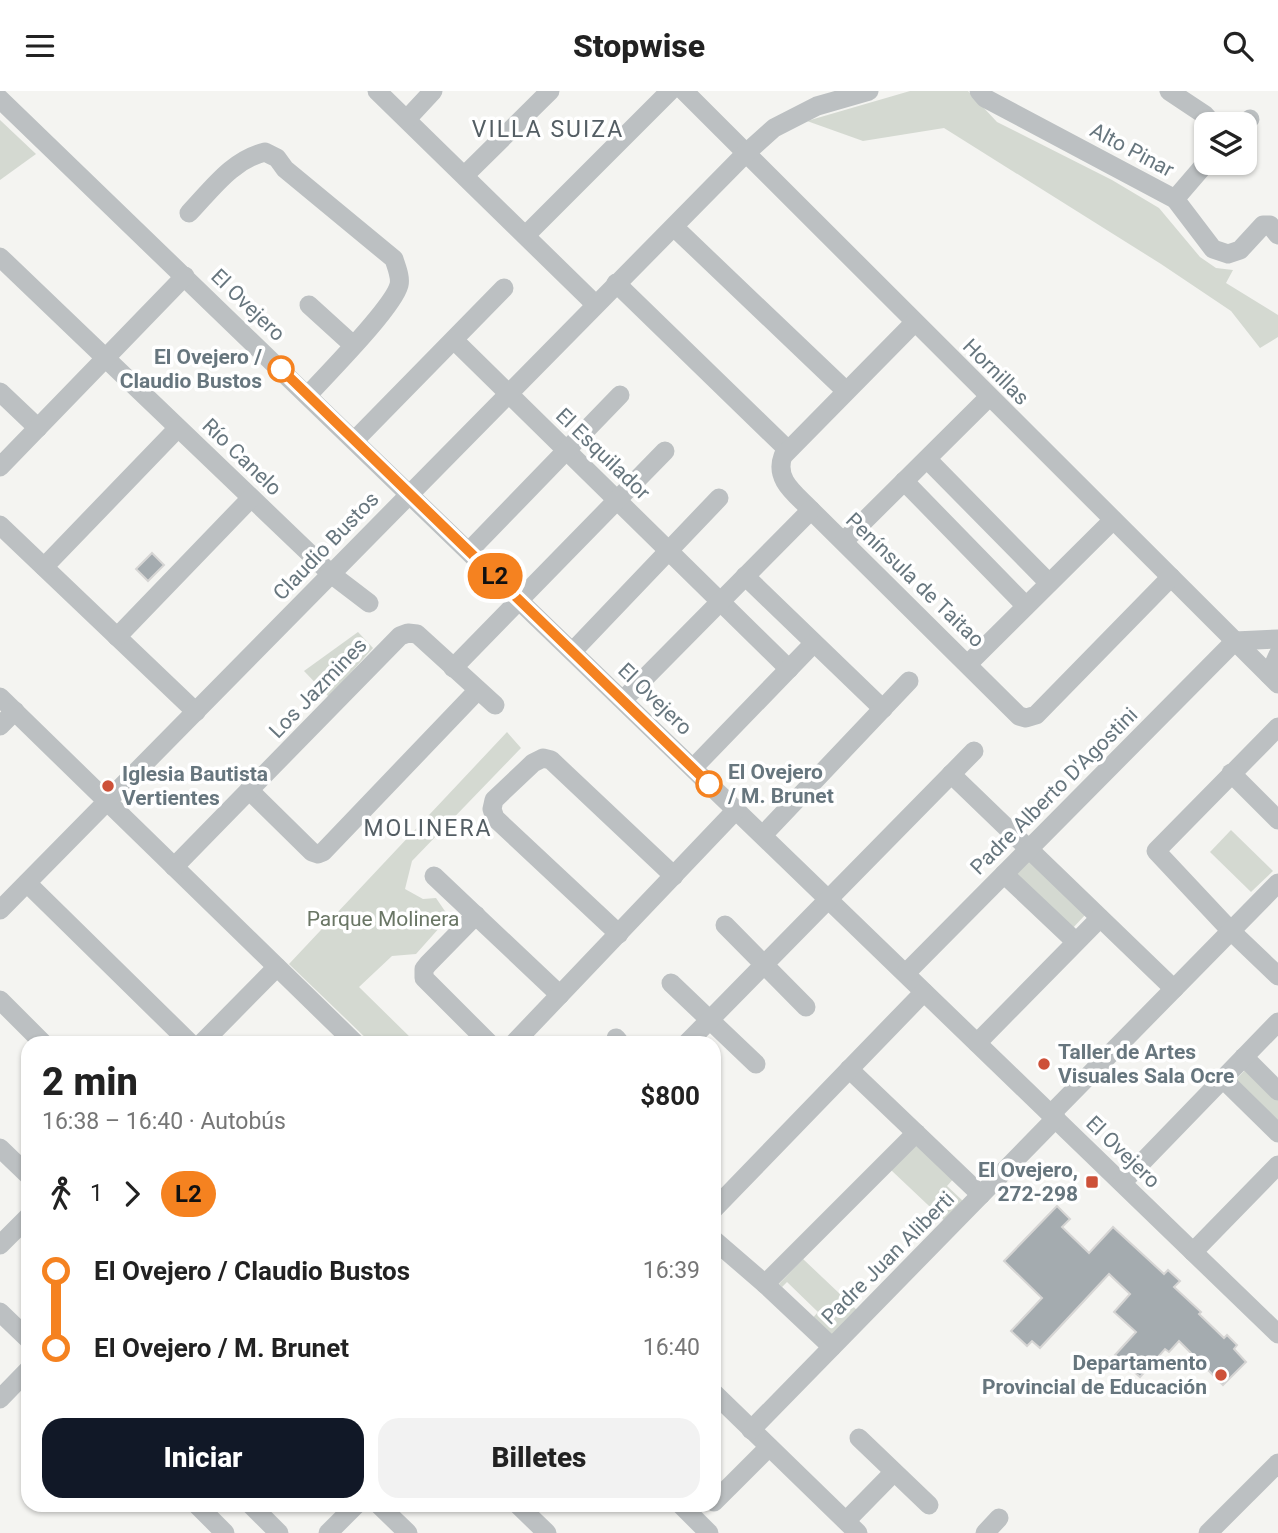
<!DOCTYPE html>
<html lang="es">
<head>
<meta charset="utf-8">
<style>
  :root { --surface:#fff; --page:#f2f2f2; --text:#222; --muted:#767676; --accent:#111827 }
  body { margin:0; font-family:Roboto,sans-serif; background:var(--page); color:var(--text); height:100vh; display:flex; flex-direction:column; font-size:26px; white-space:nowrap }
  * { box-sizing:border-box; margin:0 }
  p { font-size:23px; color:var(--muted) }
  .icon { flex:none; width:38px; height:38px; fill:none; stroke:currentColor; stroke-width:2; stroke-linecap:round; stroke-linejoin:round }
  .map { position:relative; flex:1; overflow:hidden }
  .panel { position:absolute; left:21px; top:945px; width:700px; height:476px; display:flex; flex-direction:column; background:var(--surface); border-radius:21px; box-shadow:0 2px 5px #0004 }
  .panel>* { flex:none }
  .badge { padding:0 14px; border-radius:23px; font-size:24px; line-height:46px }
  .fabs { position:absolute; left:1194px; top:21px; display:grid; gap:14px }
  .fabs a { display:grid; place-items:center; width:63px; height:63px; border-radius:14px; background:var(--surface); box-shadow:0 2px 5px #0004; font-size:35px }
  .map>.badge { position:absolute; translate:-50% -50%; box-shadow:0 0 0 4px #fff }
  .legs { display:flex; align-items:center; gap:10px; height:77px; padding:0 21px; font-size:23px }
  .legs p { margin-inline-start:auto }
  .summary { display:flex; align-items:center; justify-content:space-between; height:119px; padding:0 21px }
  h1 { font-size:38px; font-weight:800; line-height:52px }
  .primary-button { display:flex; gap:14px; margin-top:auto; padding:14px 21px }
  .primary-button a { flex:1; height:80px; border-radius:21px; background:var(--accent); color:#fff; font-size:28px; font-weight:800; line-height:80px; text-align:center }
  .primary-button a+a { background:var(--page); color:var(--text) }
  ul { padding:0 21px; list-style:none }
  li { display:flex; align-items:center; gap:24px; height:77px; font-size:26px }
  li i { display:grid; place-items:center; width:10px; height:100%; margin:0 9px; background:currentColor }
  li i::after { content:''; width:18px; height:18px; margin:-9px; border:5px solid; border-radius:50%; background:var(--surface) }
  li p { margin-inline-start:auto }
  li:first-child i { background:linear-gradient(#0000 50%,currentColor 0) }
  li:last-child i { background:linear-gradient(currentColor 50%,#0000 0) }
  header { display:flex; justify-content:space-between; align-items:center; height:91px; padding:0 21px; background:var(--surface); font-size:32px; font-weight:800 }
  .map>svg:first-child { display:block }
  .green { fill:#d4d9d1 }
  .building { fill:#a4abaf; stroke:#d6d5d4; stroke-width:2 }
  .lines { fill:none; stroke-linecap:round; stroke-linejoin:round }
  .minor { stroke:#bcc0c2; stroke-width:19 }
  .line-1-casing { stroke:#fff; stroke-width:16 }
  .line-1 { stroke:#f58220; stroke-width:10 }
  .stop-1-dot { fill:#fff; stroke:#f58220; stroke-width:3.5 }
  .poi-dot { fill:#cd5139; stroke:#fff; stroke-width:2.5 }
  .labels { text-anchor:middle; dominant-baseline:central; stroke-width:7; stroke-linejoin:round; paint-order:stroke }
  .street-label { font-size:21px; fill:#67767e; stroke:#fff }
  .stop-label { font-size:21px; font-weight:bold; fill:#67767e; stroke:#fff; text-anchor:end }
  .poi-label { font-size:21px; font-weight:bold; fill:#67767e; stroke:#fff; text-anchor:start }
  .park-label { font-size:21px; fill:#6a7665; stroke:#fff }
  .neighbourhood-label { font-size:23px; letter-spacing:2px; fill:#545e64; stroke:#fff }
</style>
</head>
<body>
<header><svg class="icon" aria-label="menu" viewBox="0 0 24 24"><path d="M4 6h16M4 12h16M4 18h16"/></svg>Stopwise<svg class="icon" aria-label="search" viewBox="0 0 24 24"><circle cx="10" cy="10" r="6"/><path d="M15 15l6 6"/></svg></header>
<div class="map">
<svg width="1278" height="1442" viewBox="0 0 1278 1442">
  <rect width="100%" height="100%" fill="#f4f4f1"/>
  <g class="green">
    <polygon points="910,0 968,0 997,31 1112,89 1159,117 1200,166 1216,177 1233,179 1226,192 1278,224 1278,246 1260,257 1231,220 1161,173 944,37 863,50 807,30"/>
    <polygon points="0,29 36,63 0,89"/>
    <polygon points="358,541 373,557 329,606 304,580"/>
    <polygon points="507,641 521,657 412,770 405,798 423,808 436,807 449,826 416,863 392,865 359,896 416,952 371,952 289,873"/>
    <polygon points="1231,739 1273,780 1251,801 1210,761"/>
    <polygon points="1029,766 1086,823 1071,839 1013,782"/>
    <polygon points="1245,979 1278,1009 1278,1035 1234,991"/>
    <polygon points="917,1051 955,1086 947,1095 964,1111 946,1131 891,1079"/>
    <polygon points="803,1168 860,1222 832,1251 810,1230 818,1221 787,1191 782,1196 779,1193"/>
  </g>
  <g class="building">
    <polygon points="152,462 164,474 148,490 136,478"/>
    <polygon points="1057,1115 1070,1128 1062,1136 1089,1162 1113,1136 1164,1183 1168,1179 1180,1190 1174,1196 1201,1221 1199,1223 1224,1247 1227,1244 1237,1254 1234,1258 1246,1271 1223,1294 1179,1250 1169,1261 1165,1258 1140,1286 1115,1264 1136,1241 1114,1221 1130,1203 1109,1183 1040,1257 1032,1250 1027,1255 1011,1240 1042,1207 1004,1170"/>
  </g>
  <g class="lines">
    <g class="minor">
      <polyline points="377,0 595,213"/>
      <polyline points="684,0 1278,593"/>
      <polyline points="979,0 985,7 1175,108 1213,158 1228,163 1240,159 1263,134 1270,134 1278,144"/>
      <polyline points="1169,0 1205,24 1213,33"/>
      <polyline points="0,8 1278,1243"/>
      <polyline points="407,28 433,0"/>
      <polyline points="1244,33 1250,28"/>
      <polyline points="465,84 550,0"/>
      <polyline points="1175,108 1206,72"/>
      <path d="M189,122C212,98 232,69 265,61L277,67L285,78L394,168C396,175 401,186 399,194C393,217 327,283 308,304"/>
      <polyline points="674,136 845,299"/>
      <polyline points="526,144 670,0"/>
      <polyline points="0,166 331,483 369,512"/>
      <polyline points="616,192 787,358"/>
      <polyline points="309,214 353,254"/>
      <path d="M914,232L783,365C774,389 796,403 811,419L1019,625L1026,627L1036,624L1171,486"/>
      <polyline points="454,249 789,578"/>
      <polyline points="0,301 38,337"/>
      <polyline points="355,349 504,197"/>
      <polyline points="927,368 1049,492"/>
      <polyline points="0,376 185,185"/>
      <polyline points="904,390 1026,515"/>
      <polyline points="0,434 196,621"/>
      <polyline points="844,450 989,306"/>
      <polyline points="469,460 620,304"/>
      <polyline points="44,476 178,337"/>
      <polyline points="745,485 883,618"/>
      <polyline points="117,546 251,407"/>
      <polyline points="573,560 719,407"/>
      <polyline points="968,573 1113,429"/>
      <polyline points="453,577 665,360"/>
      <polyline points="1269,584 1278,564"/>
      <polyline points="0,606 355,952"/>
      <polyline points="623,609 811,419"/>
      <polyline points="0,635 15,620"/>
      <polyline points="1278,636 1156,760 1231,840 1278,885"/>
      <polyline points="693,677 814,552"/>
      <polyline points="1231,682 1278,729"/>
      <polyline points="951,683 1174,898"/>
      <polyline points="249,699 312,761 318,763 323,761 478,599"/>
      <polyline points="763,744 909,590"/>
      <polyline points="174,776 400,545 408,542 417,543 495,614"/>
      <polyline points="1004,783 1076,851"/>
      <polyline points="434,785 560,904"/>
      <polyline points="27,792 190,952"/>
      <polyline points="0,819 745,63 774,37 817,15 869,0"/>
      <polyline points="476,824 428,873 424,878 424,887 489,952"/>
      <polyline points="725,834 806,916"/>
      <polyline points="619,843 495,727 492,718 494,709 533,672 543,667 551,669 674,785"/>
      <polyline points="906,882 1235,550 1278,548"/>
      <polyline points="671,892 756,973"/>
      <polyline points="0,909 43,952"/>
      <polyline points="616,947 620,952"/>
      <polyline points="202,952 277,876"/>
      <polyline points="514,952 736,719"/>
      <polyline points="687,952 974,660"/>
      <polyline points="977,952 1100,827"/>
      <polyline points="1244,966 1278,1000"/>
      <polyline points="849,978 981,1104"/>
      <polyline points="1223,988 1278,1042"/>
      <polyline points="1051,1023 1278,792"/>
      <polyline points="0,1057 28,1084"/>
      <polyline points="1122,1092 1278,931"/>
      <polyline points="714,1118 924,901"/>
      <polyline points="714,1149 765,1193 832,1256"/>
      <polyline points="0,1154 28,1126"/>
      <polyline points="1193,1161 1278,1074"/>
      <polyline points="765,1193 916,1042"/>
      <polyline points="0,1221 28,1248"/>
      <polyline points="714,1302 858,1442"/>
      <polyline points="0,1308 28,1279"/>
      <polyline points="751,1339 1056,1027"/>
      <polyline points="859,1347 929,1414"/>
      <polyline points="714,1411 769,1356"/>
      <polyline points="197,1414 225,1442"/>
      <polyline points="251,1414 279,1442"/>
      <polyline points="379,1414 408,1442"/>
      <polyline points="518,1414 547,1442"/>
      <polyline points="681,1414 709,1442"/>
      <polyline points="846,1430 894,1381"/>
      <polyline points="328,1442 356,1414"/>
      <polyline points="985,1442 999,1427"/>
      <polyline points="1208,1442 1278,1372"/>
    </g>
  </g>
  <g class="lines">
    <defs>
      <polyline id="line-1" points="281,278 709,693"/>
    </defs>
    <use href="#line-1" class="line-1-casing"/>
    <use href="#line-1" class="line-1"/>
  </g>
  <g class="stop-1-dot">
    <circle cx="281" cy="278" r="12"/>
    <circle cx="709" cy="693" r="12"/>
  </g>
  <g class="poi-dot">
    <circle cx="108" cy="695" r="7"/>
    <circle cx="1044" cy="973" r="7"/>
    <rect x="1085" y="1084" width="14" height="14" rx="3.5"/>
    <circle cx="1221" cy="1284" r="7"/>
  </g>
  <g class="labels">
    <g class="street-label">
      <text transform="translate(1132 59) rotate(28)">Alto Pinar</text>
      <text transform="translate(248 214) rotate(44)">El Ovejero</text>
      <text transform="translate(996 281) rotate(45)">Hornillas</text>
      <text transform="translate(603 363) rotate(44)">El Esquilador</text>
      <text transform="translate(242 366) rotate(44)">Río Canelo</text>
      <text transform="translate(326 455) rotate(-46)">Claudio Bustos</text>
      <text transform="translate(915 489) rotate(44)">Península de Taitao</text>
      <text transform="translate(318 597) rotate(-46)">Los Jazmines</text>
      <text transform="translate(655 608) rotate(44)">El Ovejero</text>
      <text transform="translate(1054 700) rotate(-45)">Padre Alberto D'Agostini</text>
      <text transform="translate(1123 1061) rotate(44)">El Ovejero</text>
      <text transform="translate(888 1167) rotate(-45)">Padre Juan Aliberti</text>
    </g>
    <g class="stop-label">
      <text x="262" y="266">El Ovejero /<tspan x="262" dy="24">Claudio Bustos</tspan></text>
      <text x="728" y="681" text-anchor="start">El Ovejero<tspan x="728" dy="24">/ M. Brunet</tspan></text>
    </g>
    <g class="poi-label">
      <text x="122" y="683">Iglesia Bautista<tspan x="122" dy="24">Vertientes</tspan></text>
      <text x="1058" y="961">Taller de Artes<tspan x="1058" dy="24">Visuales Sala Ocre</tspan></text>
      <text x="1078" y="1079" text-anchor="end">El Ovejero,<tspan x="1078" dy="24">272-298</tspan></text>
      <text x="1207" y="1272" text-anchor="end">Departamento<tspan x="1207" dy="24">Provincial de Educación</tspan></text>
    </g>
    <g class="park-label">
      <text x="383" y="828">Parque Molinera</text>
    </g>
    <g class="neighbourhood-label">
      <text x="548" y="38">VILLA SUIZA</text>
      <text x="428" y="737">MOLINERA</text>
    </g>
  </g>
</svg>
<div class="fabs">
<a><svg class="icon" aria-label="layers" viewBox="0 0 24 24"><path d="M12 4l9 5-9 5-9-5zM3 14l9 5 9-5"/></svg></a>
</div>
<b class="badge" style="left:495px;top:485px;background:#f58220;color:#111">L2</b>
<section class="panel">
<div class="summary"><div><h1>2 min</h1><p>16:38 – 16:40 · Autobús</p></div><b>$800</b></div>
<div class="legs"><svg class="icon" aria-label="walk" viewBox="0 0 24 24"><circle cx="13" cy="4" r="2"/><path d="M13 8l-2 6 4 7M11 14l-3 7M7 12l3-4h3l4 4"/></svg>1<svg class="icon" aria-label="forward" viewBox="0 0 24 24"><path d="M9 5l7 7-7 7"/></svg><b class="badge" style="background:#f58220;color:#111">L2</b></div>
<ul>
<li><i style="color:#f58220"></i><b>El Ovejero / Claudio Bustos</b><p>16:39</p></li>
<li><i style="color:#f58220"></i><b>El Ovejero / M. Brunet</b><p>16:40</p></li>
</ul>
<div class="primary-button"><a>Iniciar</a><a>Billetes</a></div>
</section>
</div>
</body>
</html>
